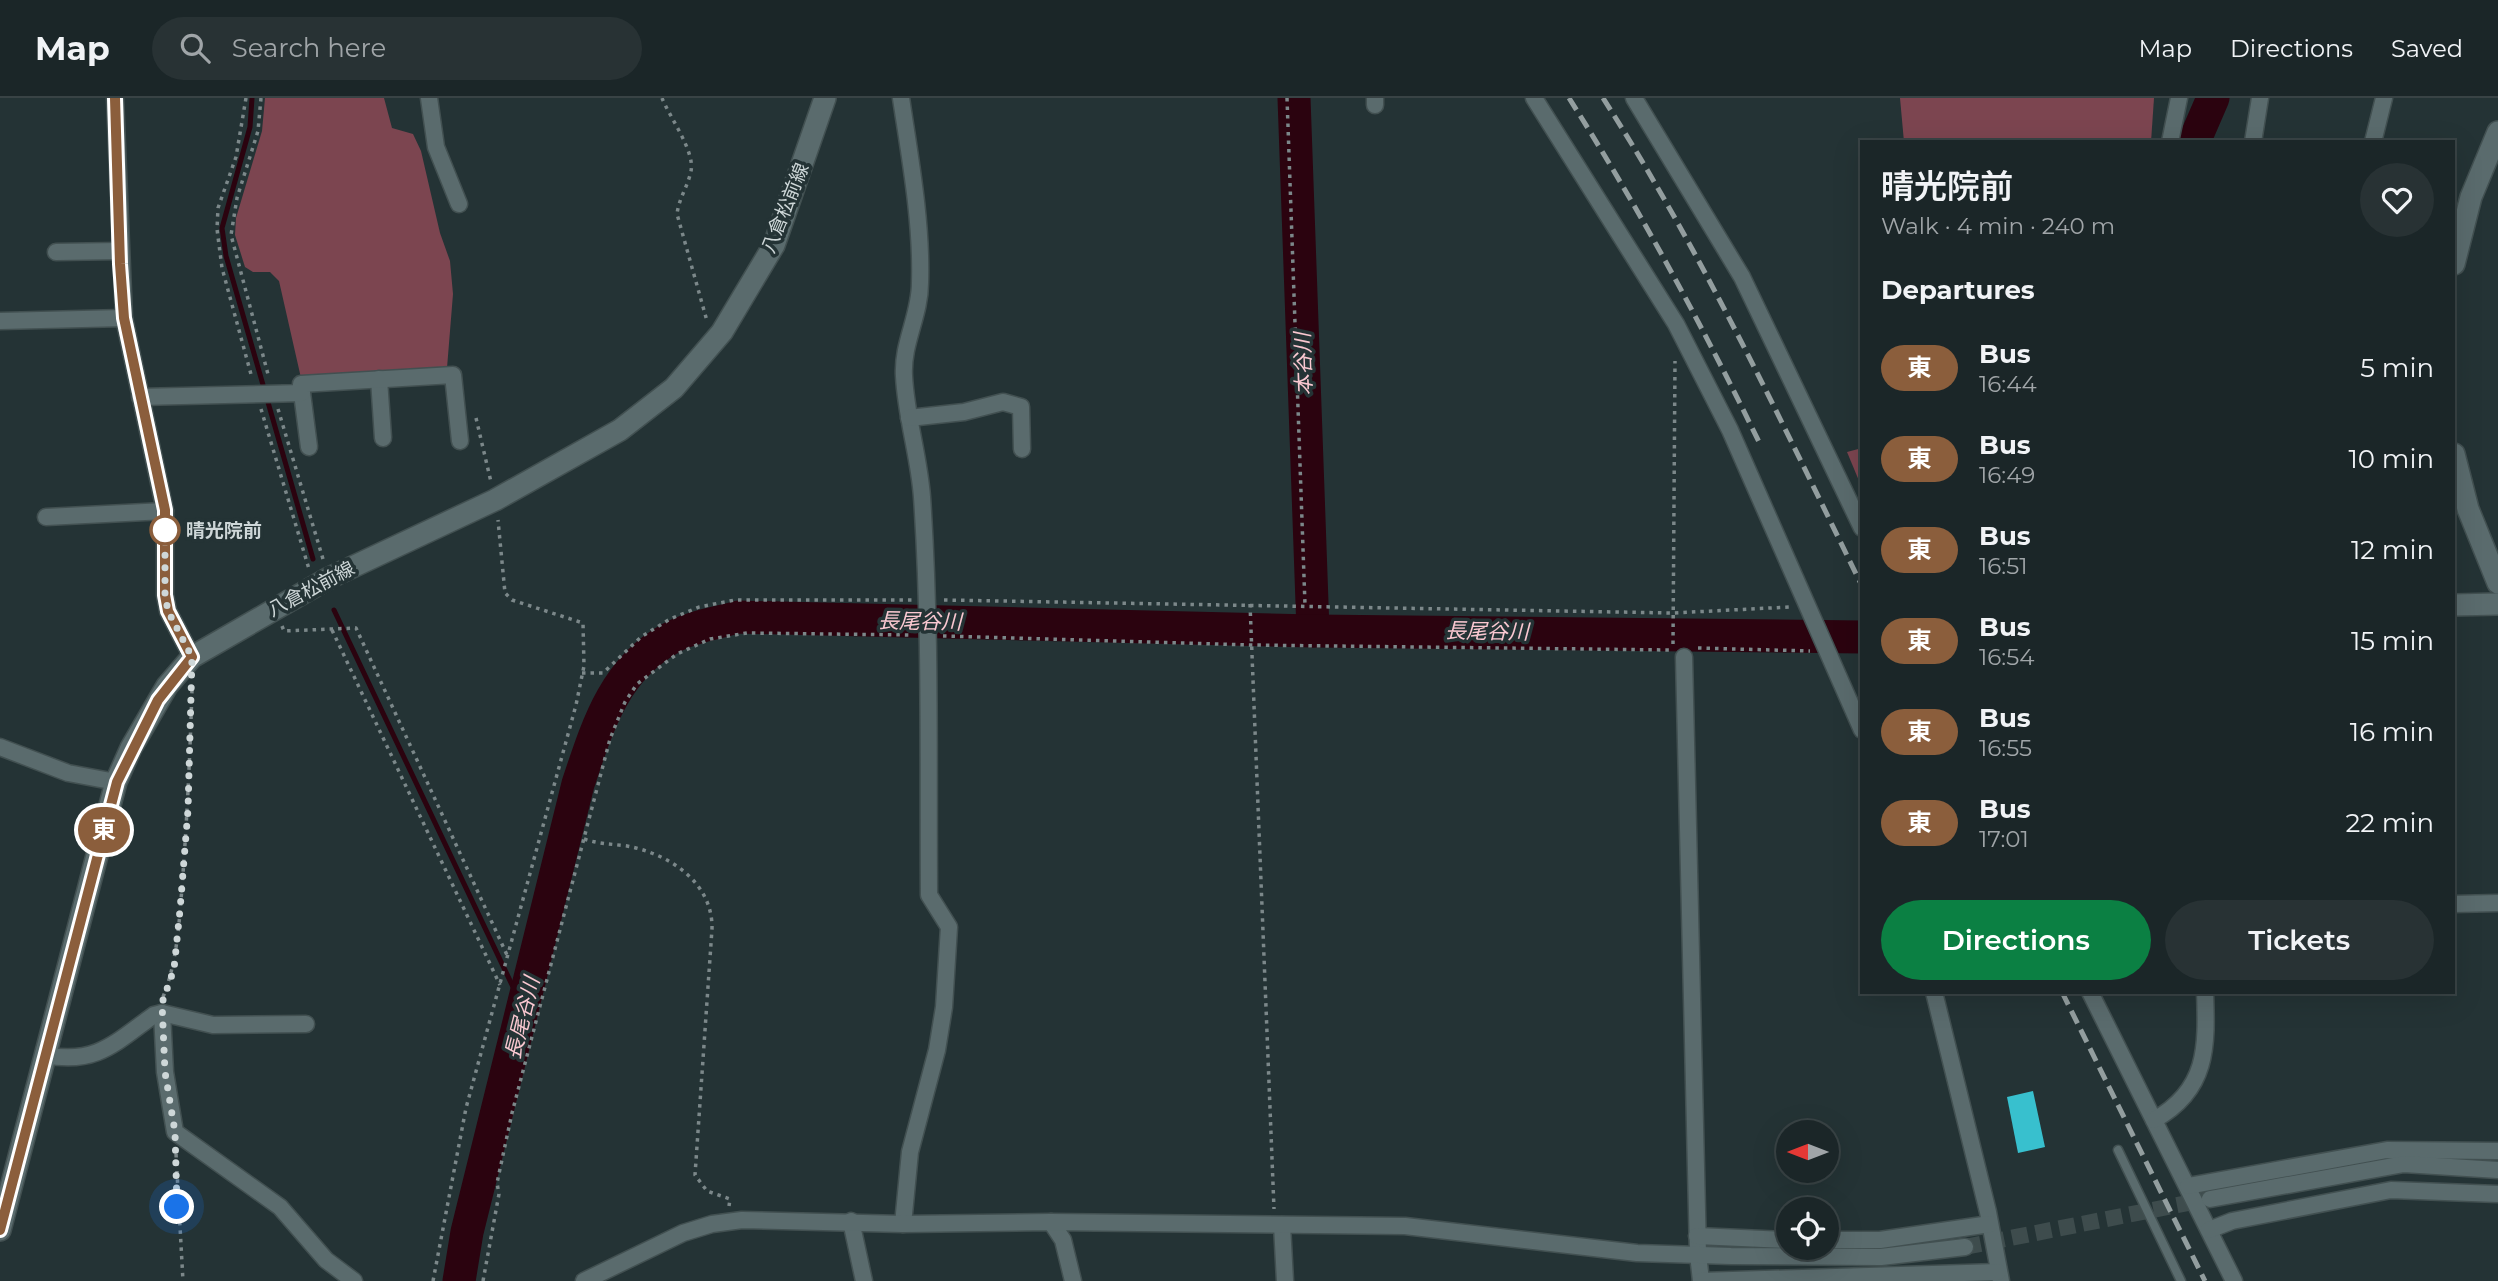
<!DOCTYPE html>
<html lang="en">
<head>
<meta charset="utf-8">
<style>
  :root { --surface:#1b2628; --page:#283234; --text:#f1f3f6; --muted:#a0a5a8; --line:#394345; --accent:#0b8043 }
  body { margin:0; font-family:Montserrat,"Noto Sans JP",sans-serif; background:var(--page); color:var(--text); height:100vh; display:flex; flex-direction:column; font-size:26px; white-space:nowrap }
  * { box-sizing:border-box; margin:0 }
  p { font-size:23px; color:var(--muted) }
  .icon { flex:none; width:38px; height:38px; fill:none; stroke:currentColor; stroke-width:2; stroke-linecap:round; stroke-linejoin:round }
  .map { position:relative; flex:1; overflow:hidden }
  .details { position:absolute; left:1860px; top:42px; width:595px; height:854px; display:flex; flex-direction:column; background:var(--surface); border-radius:0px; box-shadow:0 7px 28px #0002,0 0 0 2px var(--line) }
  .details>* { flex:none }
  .badge { padding:0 14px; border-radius:23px; font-size:24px; line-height:46px }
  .needle { width:46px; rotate:270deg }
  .fabs { position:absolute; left:1776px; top:1022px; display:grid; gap:14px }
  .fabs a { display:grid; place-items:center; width:63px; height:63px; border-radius:50%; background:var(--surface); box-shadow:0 7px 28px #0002,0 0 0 2px var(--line); font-size:35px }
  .you { position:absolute; width:35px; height:35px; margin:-18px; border:5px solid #fff; border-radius:50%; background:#1a73e8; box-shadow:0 0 0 10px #1a73e833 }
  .map>.badge { position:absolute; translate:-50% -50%; box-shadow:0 0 0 4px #fff }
  h2 { padding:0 21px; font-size:26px; line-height:63px }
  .round { display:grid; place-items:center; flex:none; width:74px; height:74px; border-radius:37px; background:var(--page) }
  .overview { display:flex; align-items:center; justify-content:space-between; height:119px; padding:0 21px }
  h1 { font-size:33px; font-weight:600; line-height:52px }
  .primary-button { display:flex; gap:14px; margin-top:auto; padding:14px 21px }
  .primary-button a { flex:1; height:80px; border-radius:42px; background:var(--accent); color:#fff; font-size:28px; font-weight:600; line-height:80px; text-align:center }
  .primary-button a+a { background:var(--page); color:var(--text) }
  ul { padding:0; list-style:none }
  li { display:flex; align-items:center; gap:21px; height:91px; padding:0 21px }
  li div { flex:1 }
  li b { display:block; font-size:26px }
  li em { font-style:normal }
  li .badge { min-width:77px; font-weight:700; text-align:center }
  header { display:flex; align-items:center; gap:42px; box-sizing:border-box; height:98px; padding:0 35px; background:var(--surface); border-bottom:2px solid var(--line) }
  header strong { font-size:33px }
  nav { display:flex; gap:38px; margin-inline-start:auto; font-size:24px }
  .search { width:490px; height:63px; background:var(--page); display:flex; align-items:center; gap:18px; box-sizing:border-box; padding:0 24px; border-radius:38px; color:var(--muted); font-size:26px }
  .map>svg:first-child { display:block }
  .green { fill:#7c4550 }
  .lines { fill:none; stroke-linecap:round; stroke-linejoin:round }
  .stream { stroke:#2b030f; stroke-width:5 }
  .river { stroke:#2b030f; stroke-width:33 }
  .building { fill:#38c0ce }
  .street-tunnel { stroke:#3e4c4d; stroke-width:16; stroke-dasharray:16 8; stroke-linecap:butt }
  .lane-casing { stroke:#425051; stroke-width:11 }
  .street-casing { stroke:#425051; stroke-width:19 }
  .secondary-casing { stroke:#425051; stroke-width:24 }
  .path { stroke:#7c888a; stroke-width:3.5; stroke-dasharray:3.5 5; stroke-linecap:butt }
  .lane { stroke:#5a6b6d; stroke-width:8 }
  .street { stroke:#5a6b6d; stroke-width:16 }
  .secondary { stroke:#5a6b6d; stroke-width:21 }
  .rail { stroke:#939e9f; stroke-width:5; stroke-dasharray:14 7; stroke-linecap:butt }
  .line-casing { stroke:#fff; stroke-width:16 }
  .line { stroke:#8b5e3c; stroke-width:10 }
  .walk { stroke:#ced7d8; stroke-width:7; stroke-dasharray:0 12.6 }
  .stop-dot { fill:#fff; stroke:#8b5e3c; stroke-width:3.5 }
  .labels { text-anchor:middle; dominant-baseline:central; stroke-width:7; stroke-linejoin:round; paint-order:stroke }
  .street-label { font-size:19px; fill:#ced7d8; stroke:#243335 }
  .stop-label { font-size:19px; font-weight:bold; fill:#ced7d8; stroke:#243335; text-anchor:start }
  .water-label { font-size:21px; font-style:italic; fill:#fac8d1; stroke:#243335 }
</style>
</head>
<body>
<header>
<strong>Map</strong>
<div class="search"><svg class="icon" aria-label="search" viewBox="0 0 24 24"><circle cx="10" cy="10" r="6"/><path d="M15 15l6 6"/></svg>Search here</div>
<nav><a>Map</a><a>Directions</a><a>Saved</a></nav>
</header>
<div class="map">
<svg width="2498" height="1183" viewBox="0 0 2498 1183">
  <rect width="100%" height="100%" fill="#243335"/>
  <g class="green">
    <polygon points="265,0 384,0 392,30 413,36 421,53 440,135 450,163 453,196 447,270 301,280 279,183 270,174 253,174 245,169 235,137 236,120 262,33"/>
    <polygon points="1900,0 2154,0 2151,44 1904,44"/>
    <polygon points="1862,350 1862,390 1847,354"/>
  </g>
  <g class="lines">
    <g class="stream">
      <polyline points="252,0 250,29 222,130 226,158 313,461"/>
      <polyline points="334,512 523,910"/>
    </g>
    <g class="river">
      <polyline points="1294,0 1313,533"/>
      <polyline points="2194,44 2213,0"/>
      <path d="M459,1183L467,1134L578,686C597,629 614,571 671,540C690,529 717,525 738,519L1313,533L1862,539"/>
    </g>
  </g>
  <polygon class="building" points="2033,993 2045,1049 2018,1055 2007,999"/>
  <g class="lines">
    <polyline class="street-tunnel" points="1965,1149 2208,1101"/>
    <defs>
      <polyline id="lane" points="2118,1052 2181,1183"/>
      <g id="street">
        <polyline points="115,0 124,220 165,413 165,497 168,513 192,559"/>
        <polyline points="429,0 436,49 459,106"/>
        <path d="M901,0C910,60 922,124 920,185C920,218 902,245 904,278C906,319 919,358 922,399C931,531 928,664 929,797L949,829L944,909L937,952L910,1054L903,1126"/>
        <polyline points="1534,0 1676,226 1730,332 1862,632"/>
        <polyline points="1634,0 1742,179 1862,430"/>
        <polyline points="1375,7 1375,0"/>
        <polyline points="2170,44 2179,0"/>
        <polyline points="2253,44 2260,0"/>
        <polyline points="2373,44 2384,0"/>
        <polyline points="56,154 119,153"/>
        <polyline points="0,223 124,220"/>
        <polyline points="379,281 383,340"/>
        <polyline points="302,295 309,349"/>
        <polyline points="140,299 302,295 301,286 453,277 460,343"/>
        <polyline points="909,320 964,314 1003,304 1021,309 1022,351"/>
        <polyline points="46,419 165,413"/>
        <polyline points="1684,559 1698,1156 1701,1183"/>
        <polyline points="0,649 68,675 116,684"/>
        <polyline points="2454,806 2498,805"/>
        <polyline points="1934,894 1988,1114 2001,1183"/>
        <polyline points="2090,894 2234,1183"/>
        <polyline points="162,915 165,974 175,1034 280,1109 326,1162 354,1183"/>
        <path d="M45,957C96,967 115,945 154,917L162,915L213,927L306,926"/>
        <path d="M2154,1022C2208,992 2207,949 2205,894"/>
        <polyline points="2188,1088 2387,1052 2498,1053"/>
        <polyline points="2210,1101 2404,1066 2498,1072"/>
        <polyline points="851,1123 864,1183"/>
        <polyline points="1051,1124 1063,1142 1073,1183"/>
        <polyline points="1282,1127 1285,1183"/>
        <polyline points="2209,1132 2232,1123 2391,1092 2498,1096"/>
        <polyline points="1697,1138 1788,1142"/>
        <polyline points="1827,1142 1880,1142 1990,1126"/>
        <polyline points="584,1183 683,1135 712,1126 742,1122 903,1126 1051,1124 1405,1128 1637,1155 1731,1158 1881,1159 1965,1149"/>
        <polyline points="1701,1183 1998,1174"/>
      </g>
      <g id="secondary">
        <polyline points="2454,166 2471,99 2498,34"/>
        <polyline points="2454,356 2468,411 2498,485"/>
        <polyline points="2454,507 2498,506"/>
        <polyline points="0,1132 116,684 131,650 167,588 192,559 329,480 495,402 620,332 674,290 722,234 774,147 825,0"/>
      </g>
    </defs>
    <use href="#lane" class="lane-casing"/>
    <use href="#street" class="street-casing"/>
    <use href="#secondary" class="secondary-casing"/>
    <g class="path">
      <polyline points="246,0 236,59 218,110 217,131 222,170 252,280"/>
      <polyline points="261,0 258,33 237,100 231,137 269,280"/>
      <path d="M662,0C670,20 695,53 691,73C688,88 679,100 677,116L707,223"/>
      <polyline points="1287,0 1305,507"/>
      <polyline points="261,311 309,471"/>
      <polyline points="278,311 323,461"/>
      <polyline points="476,320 491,384"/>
      <polyline points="944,502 1673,515 1790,509"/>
      <polyline points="1250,506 1274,1111"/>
      <polyline points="282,528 284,533 356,530 507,857"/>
      <polyline points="332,532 500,887"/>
      <polyline points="943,538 1251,547 1670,552"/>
      <polyline points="1673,546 1675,263"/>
      <polyline points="1698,550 1810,553"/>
      <polyline points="582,575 603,575 641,539 670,521 699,509 735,502 912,502"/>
      <path d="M584,741C599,746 612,746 627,748C670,756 713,785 712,831L695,1077L707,1093L730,1101L729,1108"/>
      <path d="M163,899C177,864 179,827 182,789C187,723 190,658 192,591"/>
      <polyline points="176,1056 183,1183"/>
      <polyline points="433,1183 466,1010 576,607 584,568 583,525 512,502 505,495 498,422"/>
      <polyline points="483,1183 499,1096 497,1085 512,1015 610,641 625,604 637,586 677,556 710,541 747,535 911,537"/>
    </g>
    <use href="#lane" class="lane"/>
    <use href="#street" class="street"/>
    <use href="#secondary" class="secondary"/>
    <g class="rail">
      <path d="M1569,0C1640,112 1702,227 1760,346"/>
      <path d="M1603,0C1703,156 1781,323 1862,488"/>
      <polyline points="2062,894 2205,1183"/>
    </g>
  </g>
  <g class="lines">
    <defs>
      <polyline id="line" points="0,1132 117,684 158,602 192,559 168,513 165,497 165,412 124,220 120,166 115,0"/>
    </defs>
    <use href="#line" class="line-casing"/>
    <use href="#line" class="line"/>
    <polyline class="walk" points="165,432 165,497 168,513 192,559 188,712 180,812 174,871 162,905 165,974 175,1034 177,1109"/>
  </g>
  <circle class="stop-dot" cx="165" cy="432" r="14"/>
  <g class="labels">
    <g class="street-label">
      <text transform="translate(785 110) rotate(-68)">八倉松前線</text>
      <text transform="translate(311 491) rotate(-28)">八倉松前線</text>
    </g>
    <g class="stop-label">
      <text x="186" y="432">晴光院前</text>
    </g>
    <g class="water-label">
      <text transform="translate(1303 266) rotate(-92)">本谷川</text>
      <text transform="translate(920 523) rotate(1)">長尾谷川</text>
      <text transform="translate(1487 533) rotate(1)">長尾谷川</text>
      <text transform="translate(522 920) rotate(-76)">長尾谷川</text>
    </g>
  </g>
</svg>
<div class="fabs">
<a><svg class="needle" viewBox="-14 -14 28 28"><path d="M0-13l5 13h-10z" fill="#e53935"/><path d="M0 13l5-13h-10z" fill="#a0a5a8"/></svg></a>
<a><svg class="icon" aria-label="locate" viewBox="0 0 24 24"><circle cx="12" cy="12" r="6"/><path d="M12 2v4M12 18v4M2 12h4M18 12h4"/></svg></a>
</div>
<div class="you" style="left:177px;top:1109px"></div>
<b class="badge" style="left:104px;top:732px;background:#8b5e3c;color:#fff">東</b>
<section class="details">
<div class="overview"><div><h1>晴光院前</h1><p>Walk · 4 min · 240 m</p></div><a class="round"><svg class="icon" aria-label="heart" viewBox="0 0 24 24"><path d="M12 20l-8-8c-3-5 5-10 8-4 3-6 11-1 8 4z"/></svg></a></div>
<h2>Departures</h2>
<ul>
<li><span class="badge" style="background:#8b5e3c;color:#fff">東</span><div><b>Bus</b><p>16:44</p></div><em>5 min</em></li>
<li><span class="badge" style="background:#8b5e3c;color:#fff">東</span><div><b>Bus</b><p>16:49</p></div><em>10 min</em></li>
<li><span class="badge" style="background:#8b5e3c;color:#fff">東</span><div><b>Bus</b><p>16:51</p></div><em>12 min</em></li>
<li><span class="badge" style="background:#8b5e3c;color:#fff">東</span><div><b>Bus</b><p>16:54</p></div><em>15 min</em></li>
<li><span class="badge" style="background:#8b5e3c;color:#fff">東</span><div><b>Bus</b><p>16:55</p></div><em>16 min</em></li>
<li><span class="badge" style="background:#8b5e3c;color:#fff">東</span><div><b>Bus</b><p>17:01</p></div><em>22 min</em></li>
</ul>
<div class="primary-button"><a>Directions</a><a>Tickets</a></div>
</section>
</div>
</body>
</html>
